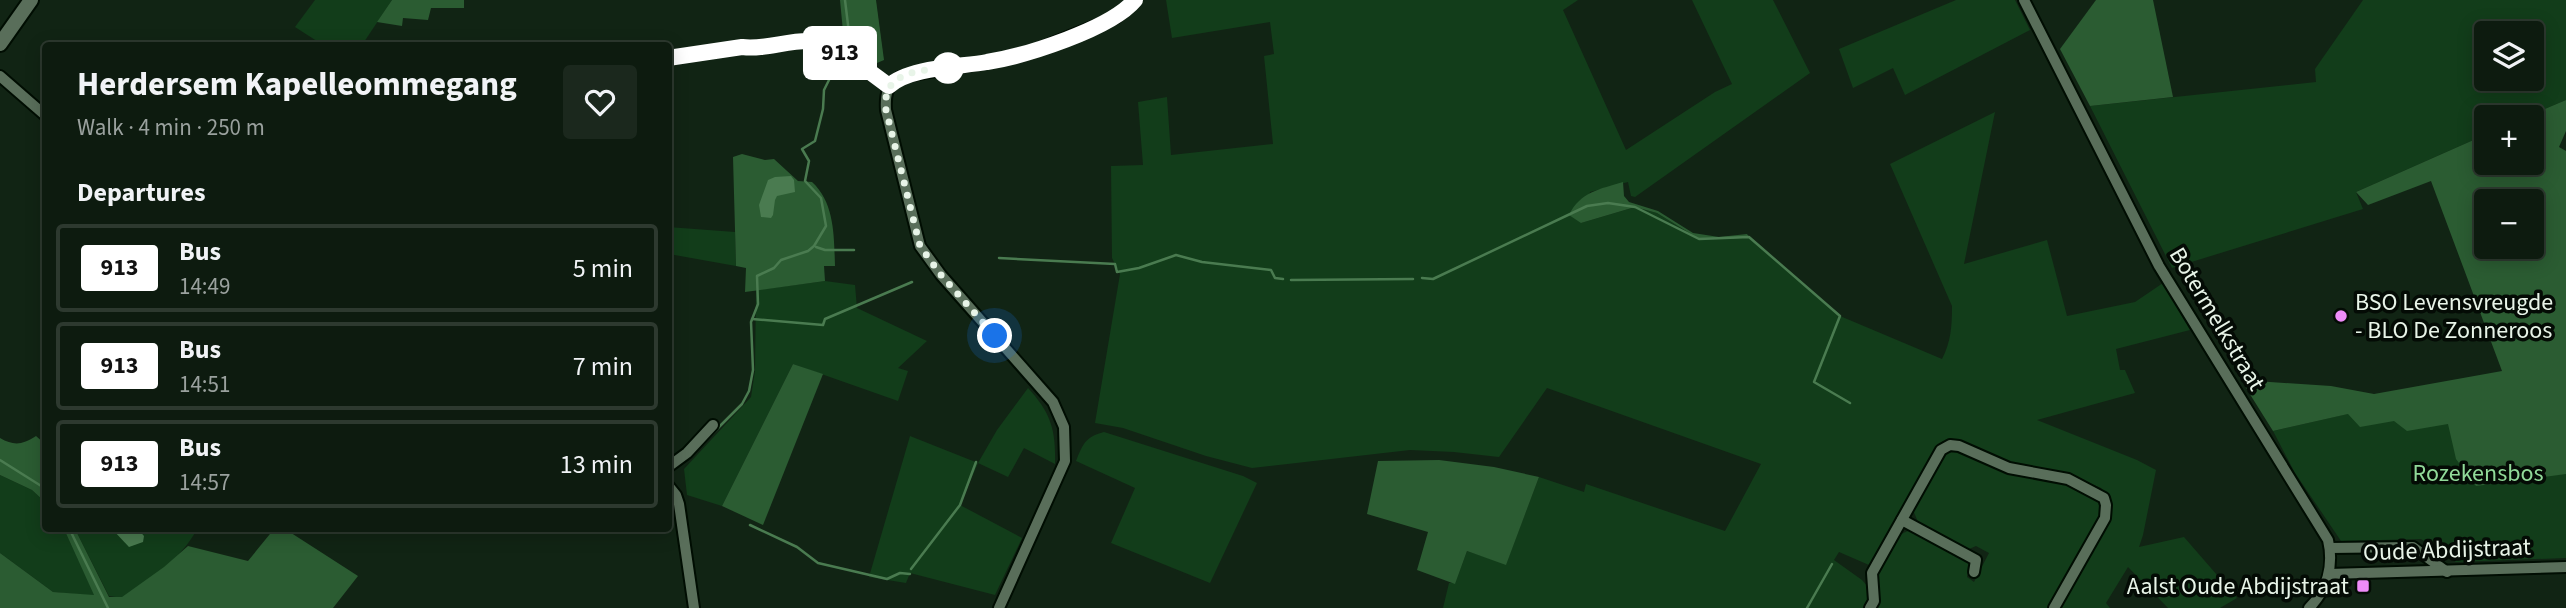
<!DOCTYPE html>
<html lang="en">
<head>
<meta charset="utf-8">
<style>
  :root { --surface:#0d1b0f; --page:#1b281d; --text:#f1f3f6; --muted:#9aa19e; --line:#2d392f }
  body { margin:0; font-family:"Source Sans 3",sans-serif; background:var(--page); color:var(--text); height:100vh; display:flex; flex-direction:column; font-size:26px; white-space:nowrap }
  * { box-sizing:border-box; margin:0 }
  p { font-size:23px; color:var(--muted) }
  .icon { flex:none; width:38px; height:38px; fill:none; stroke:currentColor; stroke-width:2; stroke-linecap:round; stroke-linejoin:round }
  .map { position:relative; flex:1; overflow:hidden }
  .drawer { position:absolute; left:42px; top:42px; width:630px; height:490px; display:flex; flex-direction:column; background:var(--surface); border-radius:7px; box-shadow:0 4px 18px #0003,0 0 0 2px var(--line) }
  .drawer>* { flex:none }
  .badge { padding:0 14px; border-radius:5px; font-size:24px; line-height:46px }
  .fabs { position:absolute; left:2474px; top:21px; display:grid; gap:14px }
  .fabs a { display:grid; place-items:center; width:70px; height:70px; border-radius:7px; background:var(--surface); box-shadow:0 4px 18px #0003,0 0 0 2px var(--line); font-size:35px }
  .you { position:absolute; width:35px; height:35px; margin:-18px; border:5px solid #fff; border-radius:50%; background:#1a73e8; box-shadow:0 0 0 10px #1a73e833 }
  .map>.badge { position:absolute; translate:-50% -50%; box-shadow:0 0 0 4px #fff }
  h2 { padding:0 35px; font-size:26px; line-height:63px }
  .round { display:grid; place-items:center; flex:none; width:74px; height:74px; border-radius:7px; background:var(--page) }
  .summary { display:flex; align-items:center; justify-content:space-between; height:119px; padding:0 35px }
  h1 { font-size:33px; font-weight:700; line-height:52px }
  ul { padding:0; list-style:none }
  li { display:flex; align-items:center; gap:21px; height:88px; margin:0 14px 10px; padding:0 21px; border:4px solid var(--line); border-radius:7px }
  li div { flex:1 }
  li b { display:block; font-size:26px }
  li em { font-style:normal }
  li .badge { min-width:77px; font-weight:700; text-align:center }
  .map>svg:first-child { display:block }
  .green { fill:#123d1a; fill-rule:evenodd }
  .forest { fill:#2b5c32; fill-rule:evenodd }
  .water { fill:#4a7b50 }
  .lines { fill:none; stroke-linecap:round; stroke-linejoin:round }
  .stream { stroke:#4a7b50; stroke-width:2.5 }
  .minor-casing { stroke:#000d02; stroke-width:14 }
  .tertiary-casing { stroke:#000d02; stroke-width:18 }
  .minor { stroke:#596e5a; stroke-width:10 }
  .tertiary { stroke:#596e5a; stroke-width:14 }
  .line-casing { stroke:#fff; stroke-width:16 }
  .line { stroke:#fff; stroke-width:10 }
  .walk { stroke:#e8f4e8; stroke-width:7; stroke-dasharray:0 12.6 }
  .stop-dot { fill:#fff; stroke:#fff; stroke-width:3.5 }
  .poi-dot { fill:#ee8cf8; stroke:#040b05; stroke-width:2.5 }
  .labels { text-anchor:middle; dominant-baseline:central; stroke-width:7; stroke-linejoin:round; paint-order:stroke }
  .poi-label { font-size:24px; fill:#e8f4e8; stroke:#040b05; text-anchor:start }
  .street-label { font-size:24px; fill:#e8f4e8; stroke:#040b05 }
  .park-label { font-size:24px; fill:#91da99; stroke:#040b05 }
</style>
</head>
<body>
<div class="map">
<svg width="2566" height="608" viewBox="0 0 2566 608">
  <rect width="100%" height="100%" fill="#112414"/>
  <g class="green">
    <polygon points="315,0 392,0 362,45 323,45 295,27"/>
    <path d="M1166,0H1578L1563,10L1626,150L1715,92L1732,84L1692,0H1773L1810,73L1635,197L1631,196L1628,182L1590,192L1581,223L1635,207L1657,213L1699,239H1730L1749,237L1840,316L1942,359C1951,342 1952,326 1952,306L1890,164L1995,112L1964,264L2047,240L2067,316L2135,302L2163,283L2190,330L2116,349L2120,370H2125L2135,393L2037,420L2137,460L2156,470L2143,535L2139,547L2184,537L2237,598L2220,608H2168L2128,567L2106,603L2110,608H2058L2110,502L2101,488L2069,475L2012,464L1962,442L1943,441L1934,453L1869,565L1839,552L1834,560L1862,580L1869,588V601L1865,608H1443L1449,583H1455L1467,551L1506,564L1539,477L1584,492L1586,484L1725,531L1761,464L1547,388L1499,457L1454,452L1410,450L1252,468L1206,456L1123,428L1095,423L1120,274L1112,258L1111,166L1143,165L1138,102L1167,97L1171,155L1273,144L1264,56L1274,54L1270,22L1172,38Z"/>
    <polygon points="1956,0 2015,0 2030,30 1905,95 1893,68 1853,88 1839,49"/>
    <path d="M2363,0H2566V100L2526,117H2487V134L2356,192L2363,209L2172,268L2090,106L2316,82L2315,69ZM2487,33H2532V79H2487Z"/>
    <polygon points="668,227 735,232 736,266 669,254"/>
    <polygon points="825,281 855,285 857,308 927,341 898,368 908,371 898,401 793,364 722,506 687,495 684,469 751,397 755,371 756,290"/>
    <polygon points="2566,364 2566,558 2456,562 2421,539 2341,541 2295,473 2273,431"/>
    <path d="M1028,388C1051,413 1056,430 1055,464L1024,448L1008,477L978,463L960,505L1022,538L995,595L910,573L906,583L869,577L910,436L978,463L997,430Z"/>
    <path d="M1104,432L1243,476L1257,483L1210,583L1111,543L1135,488L1076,461C1083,444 1085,437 1104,432Z"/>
    <polygon points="1960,451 1990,466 2069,483 2098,499 2102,511 2095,527 2048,608 1873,608 1876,578 1899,535 1910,530 1969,562 1967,577 1974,582 1989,553 1976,546 1969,549 1918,522 1913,510 1943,454"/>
    <polygon points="0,475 32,490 45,502 46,528 64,529 95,596 53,592 0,553"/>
    <path d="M75,529H197C181,560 150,578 122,598L109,596Z"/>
  </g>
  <g class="forest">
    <polygon points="392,0 464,0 464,8 431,8 428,20 403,18 402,26 377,22"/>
    <polygon points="840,0 876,0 884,60 877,63 844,42"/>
    <polygon points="2096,0 2153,0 2173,97 2090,106 2060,49"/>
    <path d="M2566,100V131L2559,147L2566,151V474L2476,486L2456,459L2448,424L2407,431L2394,421L2360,427L2348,414L2273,431L2241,380L2331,386L2374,394L2502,371L2431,181L2368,205L2356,192L2487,134V163H2532V117H2526ZM2487,201H2532V247H2487Z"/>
    <path d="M742,154L765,160L774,159L798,181L812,182C835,203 834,237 835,266H824L825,281L745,292L746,268L736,266L733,157Z"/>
    <path d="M1623,182L1624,196L1629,202L1658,211L1693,233L1719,237L1747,234L1749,237L1730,239H1699L1657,213L1635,207L1581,223L1569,215C1580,192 1600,189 1623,182Z"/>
    <polygon points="793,364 823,374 763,525 722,506"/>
    <path d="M36,436L45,444V476L43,480L45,482V502L32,490L0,475V438C14,446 22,445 36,436Z"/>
    <polygon points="1439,460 1494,467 1539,477 1506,565 1467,551 1455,584 1417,570 1428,532 1367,514 1378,461"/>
    <polygon points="64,529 75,529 109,597 122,597 164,567 188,546 248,561 274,529 285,529 358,576 333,608 0,608 0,553 53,592 94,595"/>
  </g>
  <g class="water">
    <polygon points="791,176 794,180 795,192 777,196 775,200 773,215 771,218 761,217 759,205 768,180 775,177"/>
    <path d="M112,529C123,528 137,527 144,536L143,542L129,547Z"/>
  </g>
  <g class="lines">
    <g class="stream">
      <polyline points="845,0 850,41 847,46"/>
      <polyline points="816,247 825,250 854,250"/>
      <polyline points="999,258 1115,264 1117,272 1139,268 1176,255 1202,262 1271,270 1275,278 1283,279"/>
      <polyline points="1422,278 1433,279 1587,206 1608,203 1635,207 1699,239 1749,237 1840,316 1814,382 1850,403"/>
      <polyline points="1291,280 1413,279"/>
      <polyline points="752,319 823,325 825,319 912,282"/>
      <polyline points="696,450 742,404 749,391 753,370 751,322 758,304 757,276 774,268 781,260 808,251 814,246 826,226 821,198 805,181 809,161 802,149 815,141 823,109 824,90 839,60"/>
      <polyline points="0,460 46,489"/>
      <polyline points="750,525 797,547 818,563 887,579 900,573 910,574"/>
      <polyline points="69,528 108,608"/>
      <polyline points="911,569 960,505 976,462"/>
      <polyline points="1807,608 1832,564"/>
    </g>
    <defs>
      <g id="minor">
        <path d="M2024,0L2159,266L2328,540C2334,566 2327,590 2309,608"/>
        <path d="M668,58L742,47C764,50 785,41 808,41C834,42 868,71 889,86"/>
        <polyline points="0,76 46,116"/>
        <polyline points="668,467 687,453 713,425"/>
        <polyline points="668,485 676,495 679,504 694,608"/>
        <polyline points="1902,520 1976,560 1974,572"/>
        <polyline points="2330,548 2413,547 2447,572"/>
        <polyline points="2329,574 2566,567"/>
        <path d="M999,608L1065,461L1064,427L1053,402L941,275L920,246L886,110C885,95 887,85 900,77L990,62L1035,50L1117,17L1135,0"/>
        <polyline points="1870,608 1874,601 1872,573 1941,450 1950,445 1959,446 2009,468 2068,479 2104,498 2106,505 2105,518 2054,608"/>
      </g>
      <polyline id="tertiary" points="0,44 31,0"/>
    </defs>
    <use href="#minor" class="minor-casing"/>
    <use href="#tertiary" class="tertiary-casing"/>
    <use href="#minor" class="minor"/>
    <use href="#tertiary" class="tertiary"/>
  </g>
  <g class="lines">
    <defs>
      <path id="line" d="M668,58L742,47C764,50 785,41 808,41C834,42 868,71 889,86C909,67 960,67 987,62C1025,56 1111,29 1135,0"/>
    </defs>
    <use href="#line" class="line-casing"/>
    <use href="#line" class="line"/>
    <path class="walk" d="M948,68L955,67C925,71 881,68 886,110L920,246L941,275L995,336"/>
  </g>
  <circle class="stop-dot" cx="948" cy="68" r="14"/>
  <g class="poi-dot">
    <circle cx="2341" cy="316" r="7"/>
    <rect x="2356" y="579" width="14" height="14" rx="3.5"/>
  </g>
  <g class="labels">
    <g class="poi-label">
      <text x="2355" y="302">BSO Levensvreugde<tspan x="2355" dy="28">- BLO De Zonneroos</tspan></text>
      <text x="2349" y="586" text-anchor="end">Aalst Oude Abdijstraat</text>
    </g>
    <g class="street-label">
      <text transform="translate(2217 319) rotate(59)">Botermelkstraat</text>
      <text transform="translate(2447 550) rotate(-2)">Oude Abdijstraat</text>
    </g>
    <g class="park-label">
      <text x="2478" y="473">Rozekensbos</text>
    </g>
  </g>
</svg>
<div class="fabs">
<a><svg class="icon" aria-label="layers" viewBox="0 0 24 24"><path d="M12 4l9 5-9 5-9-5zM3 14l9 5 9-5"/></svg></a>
<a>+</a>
<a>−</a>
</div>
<div class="you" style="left:995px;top:336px"></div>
<b class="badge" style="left:840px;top:53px;background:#fff;color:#111">913</b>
<section class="drawer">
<div class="summary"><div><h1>Herdersem Kapelleommegang</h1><p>Walk · 4 min · 250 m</p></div><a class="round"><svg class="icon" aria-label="heart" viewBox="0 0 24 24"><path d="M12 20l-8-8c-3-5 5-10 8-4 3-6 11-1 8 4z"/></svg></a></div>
<h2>Departures</h2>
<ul>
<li><span class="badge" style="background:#fff;color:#111">913</span><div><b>Bus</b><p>14:49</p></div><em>5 min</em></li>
<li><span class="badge" style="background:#fff;color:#111">913</span><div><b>Bus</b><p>14:51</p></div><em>7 min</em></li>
<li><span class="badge" style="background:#fff;color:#111">913</span><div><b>Bus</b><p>14:57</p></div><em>13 min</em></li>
</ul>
</section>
</div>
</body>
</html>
